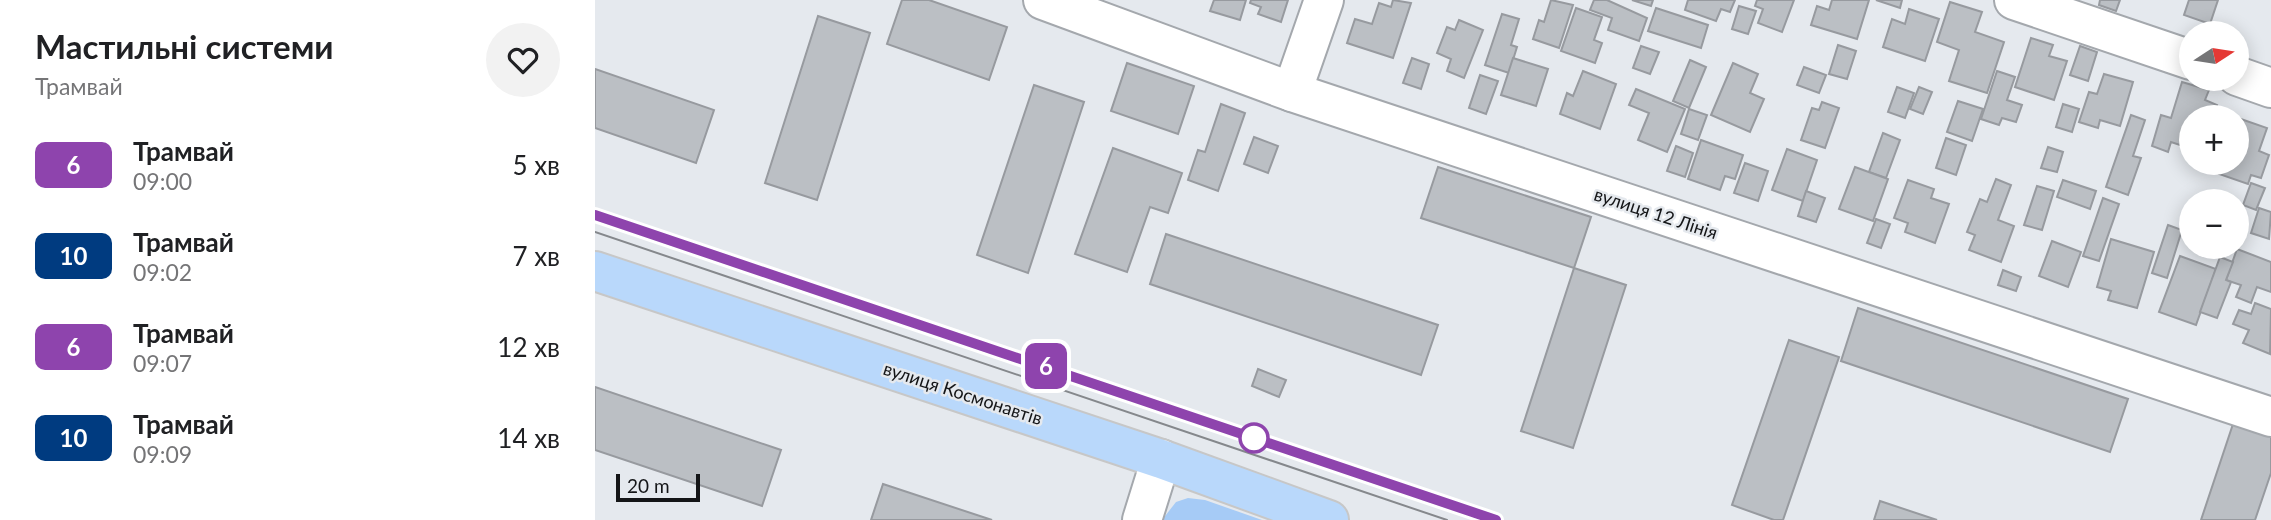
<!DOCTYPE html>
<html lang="uk">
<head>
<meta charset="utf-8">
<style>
  :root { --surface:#fff; --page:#f2f2f2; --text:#202124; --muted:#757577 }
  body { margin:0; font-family:Lato,sans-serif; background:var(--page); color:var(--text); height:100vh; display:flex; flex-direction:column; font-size:26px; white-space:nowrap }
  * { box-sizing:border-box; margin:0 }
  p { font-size:23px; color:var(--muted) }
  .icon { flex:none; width:38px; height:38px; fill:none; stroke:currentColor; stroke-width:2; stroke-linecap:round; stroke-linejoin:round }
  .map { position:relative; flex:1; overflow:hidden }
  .panel { display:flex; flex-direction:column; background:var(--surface); width:595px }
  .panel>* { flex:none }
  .badge { padding:0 14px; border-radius:10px; font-size:24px; line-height:46px }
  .needle { width:46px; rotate:78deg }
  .controls { position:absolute; left:1584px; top:21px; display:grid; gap:14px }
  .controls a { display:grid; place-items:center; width:70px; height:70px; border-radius:50%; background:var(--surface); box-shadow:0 4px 18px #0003; font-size:35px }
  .scale { position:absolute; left:21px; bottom:18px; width:84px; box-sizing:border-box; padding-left:7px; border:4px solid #141517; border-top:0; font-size:19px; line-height:24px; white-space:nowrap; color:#141517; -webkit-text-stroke:5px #e5e9ee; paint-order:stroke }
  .map>.badge { position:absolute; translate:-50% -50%; box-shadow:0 0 0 4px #fff }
  .round { display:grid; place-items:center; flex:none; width:74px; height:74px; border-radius:37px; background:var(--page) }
  .overview { display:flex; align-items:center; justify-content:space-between; height:119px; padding:0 35px }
  h1 { font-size:33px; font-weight:700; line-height:52px }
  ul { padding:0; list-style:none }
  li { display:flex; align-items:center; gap:21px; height:91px; padding:0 35px }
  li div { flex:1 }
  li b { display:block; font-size:26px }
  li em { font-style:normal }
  li .badge { min-width:77px; font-weight:700; text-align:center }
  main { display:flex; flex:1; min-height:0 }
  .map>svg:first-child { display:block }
  .green { fill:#a6cbf6 }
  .building { fill:#bbbfc4; stroke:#979a9f; stroke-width:2 }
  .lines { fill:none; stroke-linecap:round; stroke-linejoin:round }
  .minor-casing { stroke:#a4a8ad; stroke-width:42 }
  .major-casing { stroke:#c7c7c7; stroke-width:42 }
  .minor { stroke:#fff; stroke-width:38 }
  .major { stroke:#b9d8fb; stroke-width:38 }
  .tram { stroke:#85888c; stroke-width:2 }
  .line-casing { stroke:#fff; stroke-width:16 }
  .line { stroke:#8e44ad; stroke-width:10 }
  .stop-dot { fill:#fff; stroke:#8e44ad; stroke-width:3.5 }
  .labels { text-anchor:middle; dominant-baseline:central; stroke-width:5; stroke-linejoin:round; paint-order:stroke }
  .street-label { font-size:18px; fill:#141517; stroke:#e5e9ee }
</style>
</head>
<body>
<main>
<section class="panel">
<div class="overview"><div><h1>Мастильні системи</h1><p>Трамвай</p></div><a class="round"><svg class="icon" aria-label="heart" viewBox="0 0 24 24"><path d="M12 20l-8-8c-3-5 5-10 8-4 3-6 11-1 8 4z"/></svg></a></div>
<ul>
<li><span class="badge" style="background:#8e44ad;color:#fff">6</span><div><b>Трамвай</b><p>09:00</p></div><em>5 хв</em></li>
<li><span class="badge" style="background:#003b80;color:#fff">10</span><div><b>Трамвай</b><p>09:02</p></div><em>7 хв</em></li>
<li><span class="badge" style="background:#8e44ad;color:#fff">6</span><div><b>Трамвай</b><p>09:07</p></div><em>12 хв</em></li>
<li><span class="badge" style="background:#003b80;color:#fff">10</span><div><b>Трамвай</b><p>09:09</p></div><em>14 хв</em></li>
</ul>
</section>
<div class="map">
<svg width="1676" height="520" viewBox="0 0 1676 520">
  <rect width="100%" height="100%" fill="#e5e9ee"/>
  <polygon class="green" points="593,498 610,500 667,520 567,520 581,502"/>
  <g class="building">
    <polygon points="307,0 334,0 412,27 394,80 292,44"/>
    <polygon points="619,0 651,0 645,20 615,11"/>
    <polygon points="656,0 693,0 686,22 663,14 666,7 655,3"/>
    <polygon points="798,0 816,3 798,58 752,43 760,19 777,24 784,3 796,7"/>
    <polygon points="956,0 978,5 964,48 938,39 944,20 949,22"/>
    <polygon points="999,0 1012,0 1052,18 1044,41 1013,30 1017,18 995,10"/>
    <polygon points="1037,0 1058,0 1056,6"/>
    <polygon points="1093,0 1140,0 1135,12 1126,9 1121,21 1090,10"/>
    <polygon points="1162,0 1199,0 1187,32 1163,23 1168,9 1160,6"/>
    <polygon points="1237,0 1274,0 1262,39 1216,25 1222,6 1234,10"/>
    <polygon points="1281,0 1307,0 1305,8"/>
    <polygon points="1505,0 1525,0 1521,11 1504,5"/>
    <polygon points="1594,0 1623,0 1615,24 1589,15"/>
    <polygon points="1355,2 1387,12 1380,32 1409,42 1392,93 1354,81 1364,50 1342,42"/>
    <polygon points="1144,6 1161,11 1153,34 1137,29"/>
    <polygon points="981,8 1007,17 999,40 1007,43 1000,63 966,51"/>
    <polygon points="1061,8 1113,25 1106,48 1053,31"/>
    <polygon points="1314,9 1344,19 1330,61 1288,47 1297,19 1310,24"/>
    <polygon points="907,14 924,19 916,45 922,47 914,73 890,65"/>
    <polygon points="223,16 275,33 222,200 170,183"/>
    <polygon points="864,20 888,30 869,78 852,71 856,59 842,53 852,27 860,30"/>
    <polygon points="1436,38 1458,45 1454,56 1472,61 1459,100 1420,87"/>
    <polygon points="1243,45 1261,51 1252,79 1234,74"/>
    <polygon points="1046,46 1064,52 1055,74 1038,68"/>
    <polygon points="1485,46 1502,52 1493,81 1475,75"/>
    <polygon points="817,58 834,64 826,89 808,83"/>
    <polygon points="918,58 953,69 941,106 906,95"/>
    <polygon points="1095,60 1111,67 1094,108 1078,101"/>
    <polygon points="532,63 599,86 583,134 516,111"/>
    <polygon points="1138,63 1163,74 1155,93 1169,99 1155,132 1116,115"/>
    <polygon points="1209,67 1231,75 1224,93 1202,85"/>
    <polygon points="0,69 119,110 101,163 0,128"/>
    <polygon points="988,71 1021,84 1005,129 965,114 972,93 978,96"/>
    <polygon points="1402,71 1420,77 1412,100 1427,105 1421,122 1407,118 1404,125 1386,119"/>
    <polygon points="1509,74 1538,82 1525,126 1505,120 1503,128 1484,122 1494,92 1502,94"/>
    <polygon points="885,75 903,81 891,114 874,108"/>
    <polygon points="1587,82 1614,90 1610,100 1622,105 1618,117 1596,117 1594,148 1576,142 1573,152 1557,146 1566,115 1576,118"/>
    <polygon points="439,85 489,102 433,273 382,255"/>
    <polygon points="1302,87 1319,93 1310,118 1293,112"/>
    <polygon points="1324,87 1337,92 1328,114 1315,109"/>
    <polygon points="1041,89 1090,109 1072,152 1043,140 1054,113 1034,105"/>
    <polygon points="1363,101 1388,109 1377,141 1352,132"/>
    <polygon points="1227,102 1244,108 1230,148 1206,140 1217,108 1224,110"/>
    <polygon points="626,104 650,113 623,191 593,180 603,150 610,152"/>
    <polygon points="1468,104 1484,109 1477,132 1461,127"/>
    <polygon points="1094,109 1112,115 1103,140 1086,134"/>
    <polygon points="1536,115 1550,120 1538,156 1546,158 1533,195 1511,187"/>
    <polygon points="1643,118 1672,128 1664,151 1674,155 1666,178 1656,175 1653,184 1624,174 1628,163 1642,163"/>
    <polygon points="1288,133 1305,140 1291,178 1274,172"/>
    <polygon points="659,137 683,146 673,173 649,164"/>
    <polygon points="1351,138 1371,145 1361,175 1341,168"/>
    <polygon points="1106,140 1148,155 1140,179 1130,176 1125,190 1093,179"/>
    <polygon points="1081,146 1098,153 1090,177 1072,171"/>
    <polygon points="1453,147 1468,152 1462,172 1446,168"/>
    <polygon points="518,148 587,173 573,213 555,207 532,272 480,254"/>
    <polygon points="1192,149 1222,160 1208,201 1177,190"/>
    <polygon points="1150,163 1173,171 1163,201 1139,193"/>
    <polygon points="843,167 996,217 979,268 826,218"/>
    <polygon points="1260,167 1293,179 1278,221 1244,209"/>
    <polygon points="1401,179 1416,185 1403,220 1419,226 1406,262 1374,250 1380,235 1372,232 1385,199 1392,202"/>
    <polygon points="1313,180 1339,189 1336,198 1354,204 1340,243 1310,232 1313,223 1299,218"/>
    <polygon points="1468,180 1501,191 1495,209 1462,197"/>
    <polygon points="1656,183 1670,188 1661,210 1648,205"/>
    <polygon points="1442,186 1459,191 1447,230 1429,225"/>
    <polygon points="1211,191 1230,198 1221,222 1203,216"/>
    <polygon points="1508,198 1524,204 1504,261 1488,256"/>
    <polygon points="1664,208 1676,212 1674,239 1656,233"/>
    <polygon points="1281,219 1295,224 1286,248 1272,243"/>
    <polygon points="1573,225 1587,230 1572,278 1557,273"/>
    <polygon points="571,234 843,325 826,375 555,284"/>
    <polygon points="1516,239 1559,252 1542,308 1513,300 1516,291 1502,287"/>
    <polygon points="1457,241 1486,252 1473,287 1444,276"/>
    <polygon points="1642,249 1676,262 1676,292 1662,287 1656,303 1641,297 1646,285 1631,280"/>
    <polygon points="1585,256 1621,269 1601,325 1564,312"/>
    <polygon points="1625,257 1638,262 1631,280 1636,282 1622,318 1605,312"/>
    <polygon points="979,268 1031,285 978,448 926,431"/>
    <polygon points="1408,270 1426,277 1421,291 1403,285"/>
    <polygon points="1660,303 1676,309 1675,354 1648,343 1654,330 1638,324 1644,310 1656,314"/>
    <polygon points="1263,308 1533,399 1515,452 1246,361"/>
    <polygon points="1194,340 1244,357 1188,520 1179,520 1137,505"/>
    <polygon points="663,369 691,380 684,397 657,386"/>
    <polygon points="0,387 186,450 167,506 0,450"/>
    <polygon points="1639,421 1676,434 1676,473 1660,520 1606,520"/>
    <polygon points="288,484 397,520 276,520"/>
    <polygon points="1285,501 1342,520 1279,520"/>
  </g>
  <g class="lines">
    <defs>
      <g id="minor">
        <polyline points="448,0 697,92 1676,417"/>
        <polyline points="1419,0 1596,60"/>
        <polyline points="1642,76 1676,88"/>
        <polyline points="697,92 729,0"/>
        <polyline points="547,520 566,459"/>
      </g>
      <polyline id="major" points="0,271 566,459 734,520"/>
    </defs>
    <use href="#minor" class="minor-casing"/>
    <use href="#major" class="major-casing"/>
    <use href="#minor" class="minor"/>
    <use href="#major" class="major"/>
    <g class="tram">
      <polyline points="0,215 901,520"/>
      <polyline points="0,232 852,520"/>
    </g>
  </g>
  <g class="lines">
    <defs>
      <polyline id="line" points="0,215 901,520"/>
    </defs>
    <use href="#line" class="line-casing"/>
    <use href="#line" class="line"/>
  </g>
  <circle class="stop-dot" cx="659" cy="438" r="14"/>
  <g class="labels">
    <g class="street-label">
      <text transform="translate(1061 213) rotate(18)">вулиця 12 Лінія</text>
      <text transform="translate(368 393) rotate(18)">вулиця Космонавтів</text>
    </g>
  </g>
</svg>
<div class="controls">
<a><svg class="needle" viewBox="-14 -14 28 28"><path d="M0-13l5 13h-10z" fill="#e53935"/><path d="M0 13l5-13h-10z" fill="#757577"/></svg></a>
<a>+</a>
<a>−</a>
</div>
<div class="scale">20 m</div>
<b class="badge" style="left:451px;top:366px;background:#8e44ad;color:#fff">6</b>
</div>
</main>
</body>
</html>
